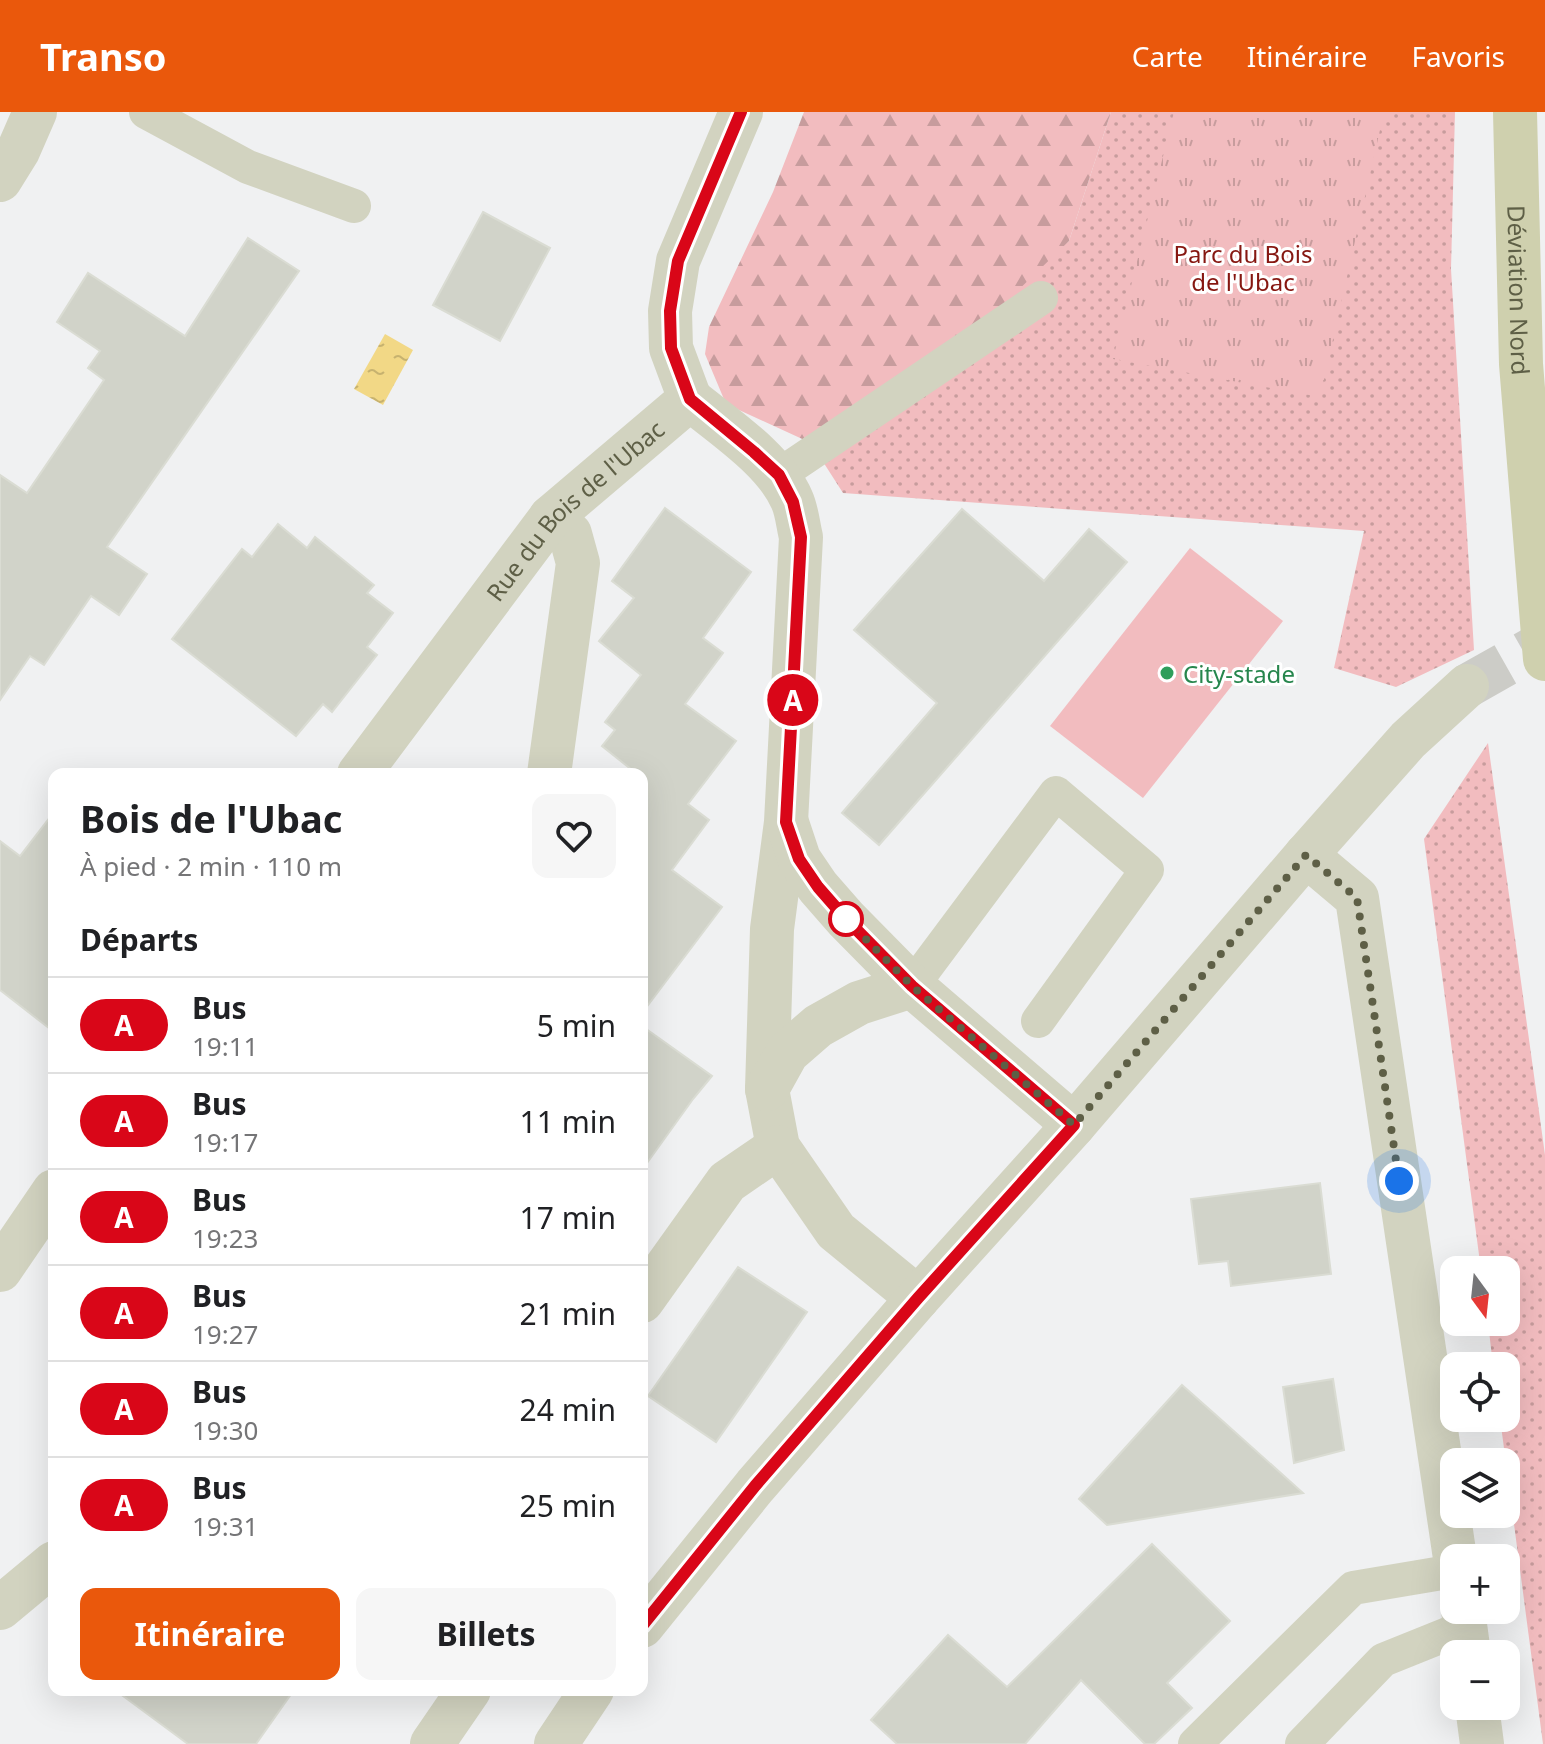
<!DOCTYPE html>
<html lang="fr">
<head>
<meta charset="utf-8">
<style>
  :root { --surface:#fff; --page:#f6f6f6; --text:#202124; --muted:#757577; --line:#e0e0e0; --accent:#ea580c }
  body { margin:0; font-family:"Noto Sans",sans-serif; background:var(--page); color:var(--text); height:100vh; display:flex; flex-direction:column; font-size:30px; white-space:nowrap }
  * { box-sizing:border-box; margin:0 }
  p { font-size:26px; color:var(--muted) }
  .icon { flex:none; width:44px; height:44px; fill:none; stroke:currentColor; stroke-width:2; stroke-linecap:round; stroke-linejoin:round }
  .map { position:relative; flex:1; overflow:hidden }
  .side { position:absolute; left:48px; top:656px; width:600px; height:928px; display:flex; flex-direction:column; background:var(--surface); border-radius:16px; box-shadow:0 8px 32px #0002 }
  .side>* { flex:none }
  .badge { padding:0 16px; border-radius:26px; font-size:28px; line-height:52px }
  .needle { width:52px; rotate:165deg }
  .tools { position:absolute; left:1440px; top:1144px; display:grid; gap:16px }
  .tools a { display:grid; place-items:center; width:80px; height:80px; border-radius:16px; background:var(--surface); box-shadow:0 8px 32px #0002; font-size:40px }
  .you { position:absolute; width:40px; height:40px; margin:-20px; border:6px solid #fff; border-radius:50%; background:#1a73e8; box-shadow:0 0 0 12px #1a73e833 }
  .map>.badge { position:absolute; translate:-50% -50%; box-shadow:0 0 0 4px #fff }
  h2 { padding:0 32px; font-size:30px; line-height:72px }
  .round { display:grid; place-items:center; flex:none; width:84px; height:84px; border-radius:16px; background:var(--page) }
  .head { display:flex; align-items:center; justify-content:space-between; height:136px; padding:0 32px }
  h1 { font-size:38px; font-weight:700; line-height:60px }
  .primary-button { display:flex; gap:16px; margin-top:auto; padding:16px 32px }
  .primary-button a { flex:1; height:92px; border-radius:16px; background:var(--accent); color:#fff; font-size:32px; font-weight:700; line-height:92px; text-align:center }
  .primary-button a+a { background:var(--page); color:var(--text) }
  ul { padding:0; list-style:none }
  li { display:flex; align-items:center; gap:24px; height:96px; padding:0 32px; border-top:2px solid var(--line) }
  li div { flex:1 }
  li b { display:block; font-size:30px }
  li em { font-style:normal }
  li .badge { min-width:88px; font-weight:700; text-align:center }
  header { display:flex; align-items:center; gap:48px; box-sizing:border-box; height:112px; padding:0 40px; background:var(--accent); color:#fff }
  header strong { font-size:38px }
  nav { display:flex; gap:44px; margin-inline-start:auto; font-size:28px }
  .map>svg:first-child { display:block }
  .grass { fill:url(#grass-dots) }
  .forest { fill:url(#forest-firs) }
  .park { fill:url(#park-tufts) }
  .pitch { fill:#f2bcbf }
  .water { fill:url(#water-ripples) }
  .building { fill:#d1d3c9; stroke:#dadcd3; stroke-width:2 }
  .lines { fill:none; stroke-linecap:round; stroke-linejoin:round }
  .minor-tunnel { stroke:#ccccc7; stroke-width:44; stroke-dasharray:44 22; stroke-linecap:butt }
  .service { stroke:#d2d3c0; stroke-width:34 }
  .pedestrian { stroke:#d2d3c0; stroke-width:44 }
  .minor { stroke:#d2d3c0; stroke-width:44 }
  .primary { stroke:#cfd0ae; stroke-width:44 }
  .line-casing { stroke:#fff; stroke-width:18 }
  .line { stroke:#d90618; stroke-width:12 }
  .walk { stroke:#5e5f46; stroke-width:8; stroke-dasharray:0 14.4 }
  .leisure-dot { fill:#2e9e5b; stroke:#fff; stroke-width:3 }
  .stop-dot { fill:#fff; stroke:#d90618; stroke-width:4 }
  .labels { text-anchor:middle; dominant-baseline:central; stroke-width:6; stroke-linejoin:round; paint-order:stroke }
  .park-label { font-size:24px; fill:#861711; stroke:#fff }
  .street-label { font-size:24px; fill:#5e5f46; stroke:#fff }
  .leisure-label { font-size:24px; fill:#27864d; stroke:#fff; text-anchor:start }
</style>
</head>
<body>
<header>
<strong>Transo</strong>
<nav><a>Carte</a><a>Itinéraire</a><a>Favoris</a></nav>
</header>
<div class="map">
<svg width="1545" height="1632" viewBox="0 0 1545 1632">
  <defs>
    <pattern id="grass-dots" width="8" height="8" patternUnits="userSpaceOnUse" patternTransform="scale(2)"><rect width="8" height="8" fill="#f2bcbf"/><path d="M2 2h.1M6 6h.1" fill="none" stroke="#c79c9d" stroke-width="1.8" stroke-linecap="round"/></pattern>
    <pattern id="forest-firs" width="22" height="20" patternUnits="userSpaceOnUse" patternTransform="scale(2)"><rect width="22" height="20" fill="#f2bcbf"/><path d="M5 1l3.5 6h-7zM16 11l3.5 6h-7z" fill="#c79c9d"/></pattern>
    <pattern id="park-tufts" width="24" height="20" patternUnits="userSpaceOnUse" patternTransform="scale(2)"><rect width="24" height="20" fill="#f2bcbf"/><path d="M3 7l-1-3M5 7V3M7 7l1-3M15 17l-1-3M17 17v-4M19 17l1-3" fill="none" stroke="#c79c9d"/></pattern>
    <pattern id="water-ripples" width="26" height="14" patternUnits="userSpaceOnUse" patternTransform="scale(2)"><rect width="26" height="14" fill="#f2d886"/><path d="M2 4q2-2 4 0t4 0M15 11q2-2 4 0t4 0" fill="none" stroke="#c7b26f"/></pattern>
  </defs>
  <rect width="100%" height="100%" fill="#f0f1f2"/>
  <g class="grass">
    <polygon points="1111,0 1455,0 1451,157 1474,538 1396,575 1334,556 1364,419 843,381 811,331 1069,129"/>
    <polygon points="1488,631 1545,1043 1545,1632 1543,1632 1500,1306 1506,1306 1506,1254 1493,1254 1488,1210 1506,1210 1506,1158 1481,1158 1424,727"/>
  </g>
  <polygon class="forest" points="804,0 1111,0 1069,129 921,272 811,331 726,292 705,242 709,215 773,80"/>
  <polygon class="park" points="1174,0 1384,0 1320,285 1113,247"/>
  <polygon class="pitch" points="1190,436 1283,509 1143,686 1050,614"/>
  <polygon class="water" points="385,222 413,238 383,293 354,277"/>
  <g class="building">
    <polygon points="483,100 550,136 500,229 433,193"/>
    <polygon points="248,126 299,159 107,435 147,462 119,503 91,484 44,553 30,544 0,588 0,363 27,381 104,268 88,256 100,239 57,210 88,161 185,224"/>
    <polygon points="665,396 751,460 703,526 723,541 685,592 736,629 688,692 709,708 672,758 722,795 642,901 642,662 637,662 602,634 615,618 605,610 641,563 599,529 634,486 612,469"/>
    <polygon points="962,397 1044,469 1089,417 1127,450 879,733 842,701 937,591 854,518"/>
    <polygon points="278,412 307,436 315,425 374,473 367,481 393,501 367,535 377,543 332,600 323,592 296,624 172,527 242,437 252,445"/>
    <polygon points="54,700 54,920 0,878 0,729 20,744"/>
    <polygon points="642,914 712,964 693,987 642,1058"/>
    <polygon points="1320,1071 1331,1162 1231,1174 1228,1149 1199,1152 1191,1087"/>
    <polygon points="738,1155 807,1200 716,1330 648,1284"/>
    <polygon points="1333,1267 1344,1338 1294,1351 1283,1275"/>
    <polygon points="1182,1273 1217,1304 1303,1381 1107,1413 1079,1387"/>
    <polygon points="1152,1432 1230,1509 1167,1571 1192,1596 1154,1632 1145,1632 1081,1568 1025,1632 897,1632 871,1608 948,1523 1007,1575"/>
    <polygon points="115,1578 294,1578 256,1632 188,1632"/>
  </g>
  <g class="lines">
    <polyline class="minor-tunnel" points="1467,574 1545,530"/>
    <g class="service">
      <polyline points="146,0 248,55 354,94"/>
      <polyline points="779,363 1041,186"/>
      <polyline points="912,874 1056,681 1147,758 1038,909"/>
      <polyline points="1195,1632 1353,1476 1454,1459"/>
      <polyline points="1302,1632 1383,1548 1465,1515"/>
    </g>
    <polyline class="pedestrian" points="549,662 578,451 570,422 551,405"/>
    <g class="minor">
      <polyline points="0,68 18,39 35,0"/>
      <path d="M690,287C723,314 775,348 792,388C797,399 798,413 801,425L786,710L772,817L767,977L778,1035L836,1119L918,1186"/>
      <polyline points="690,287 671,236 670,199 678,149 741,0"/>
      <path id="s1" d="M359,662L551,405L690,287"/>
      <polyline points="787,711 799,747 818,775 846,807 912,874 1074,1013"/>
      <polyline points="1306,743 1357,786 1455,1446"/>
      <polyline points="767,977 787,941 818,914 859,891 912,874"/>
      <polyline points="0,1158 54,1079"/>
      <polyline points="642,1189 727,1070 778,1035"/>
      <polyline points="0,1496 54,1451"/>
      <polyline points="1463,1498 1469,1542"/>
      <polyline points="642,1514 755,1374 918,1186 1074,1013 1306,743 1408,628 1467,574"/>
      <polyline points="1477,1594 1482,1632"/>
      <polyline points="432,1632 469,1578"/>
      <polyline points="556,1632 592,1578"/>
    </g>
    <path class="primary" id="s2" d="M1515,0L1521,252L1545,547"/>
  </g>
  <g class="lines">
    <defs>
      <polyline id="line" points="642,1514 755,1374 918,1186 1074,1013 912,874 846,807 818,775 799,747 786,710 801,425 793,390 779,363 754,340 690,287 671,236 670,199 678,149 741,0"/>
    </defs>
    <use href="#line" class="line-casing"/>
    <use href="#line" class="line"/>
    <polyline class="walk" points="846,807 912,874 1074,1013 1306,743 1357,786 1399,1069"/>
  </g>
  <circle class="leisure-dot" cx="1167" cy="561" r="8"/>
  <circle class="stop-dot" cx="846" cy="807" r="16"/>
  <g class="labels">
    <g class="park-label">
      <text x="1243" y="141">Parc du Bois<tspan x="1243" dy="28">de l'Ubac</tspan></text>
    </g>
    <g class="street-label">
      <text stroke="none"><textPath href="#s2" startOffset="178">Déviation Nord</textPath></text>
      <text stroke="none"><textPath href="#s1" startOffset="342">Rue du Bois de l'Ubac</textPath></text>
    </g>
    <g class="leisure-label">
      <text x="1183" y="561">City-stade</text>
    </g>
  </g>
</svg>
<div class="tools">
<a><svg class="needle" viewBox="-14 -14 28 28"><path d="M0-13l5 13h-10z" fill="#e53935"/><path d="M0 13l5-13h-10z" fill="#757577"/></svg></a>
<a><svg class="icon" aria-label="locate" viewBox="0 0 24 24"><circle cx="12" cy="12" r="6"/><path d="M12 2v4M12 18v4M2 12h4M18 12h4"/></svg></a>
<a><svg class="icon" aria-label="layers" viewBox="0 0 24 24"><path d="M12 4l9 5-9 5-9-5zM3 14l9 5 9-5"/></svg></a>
<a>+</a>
<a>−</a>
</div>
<div class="you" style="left:1399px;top:1069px"></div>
<b class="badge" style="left:793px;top:588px;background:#d90618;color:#fff">A</b>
<section class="side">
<div class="head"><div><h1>Bois de l'Ubac</h1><p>À pied · 2 min · 110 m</p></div><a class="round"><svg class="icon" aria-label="heart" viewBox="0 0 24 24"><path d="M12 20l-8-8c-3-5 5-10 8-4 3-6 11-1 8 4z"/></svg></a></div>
<h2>Départs</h2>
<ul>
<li><span class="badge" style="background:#d90618;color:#fff">A</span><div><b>Bus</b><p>19:11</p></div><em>5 min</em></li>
<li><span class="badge" style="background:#d90618;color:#fff">A</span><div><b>Bus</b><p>19:17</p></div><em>11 min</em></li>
<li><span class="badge" style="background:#d90618;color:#fff">A</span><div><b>Bus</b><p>19:23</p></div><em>17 min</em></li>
<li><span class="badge" style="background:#d90618;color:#fff">A</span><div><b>Bus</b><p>19:27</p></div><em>21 min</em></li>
<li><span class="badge" style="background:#d90618;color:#fff">A</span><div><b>Bus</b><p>19:30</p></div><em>24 min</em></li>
<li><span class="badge" style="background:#d90618;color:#fff">A</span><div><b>Bus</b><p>19:31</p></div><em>25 min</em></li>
</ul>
<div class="primary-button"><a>Itinéraire</a><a>Billets</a></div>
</section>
</div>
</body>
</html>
